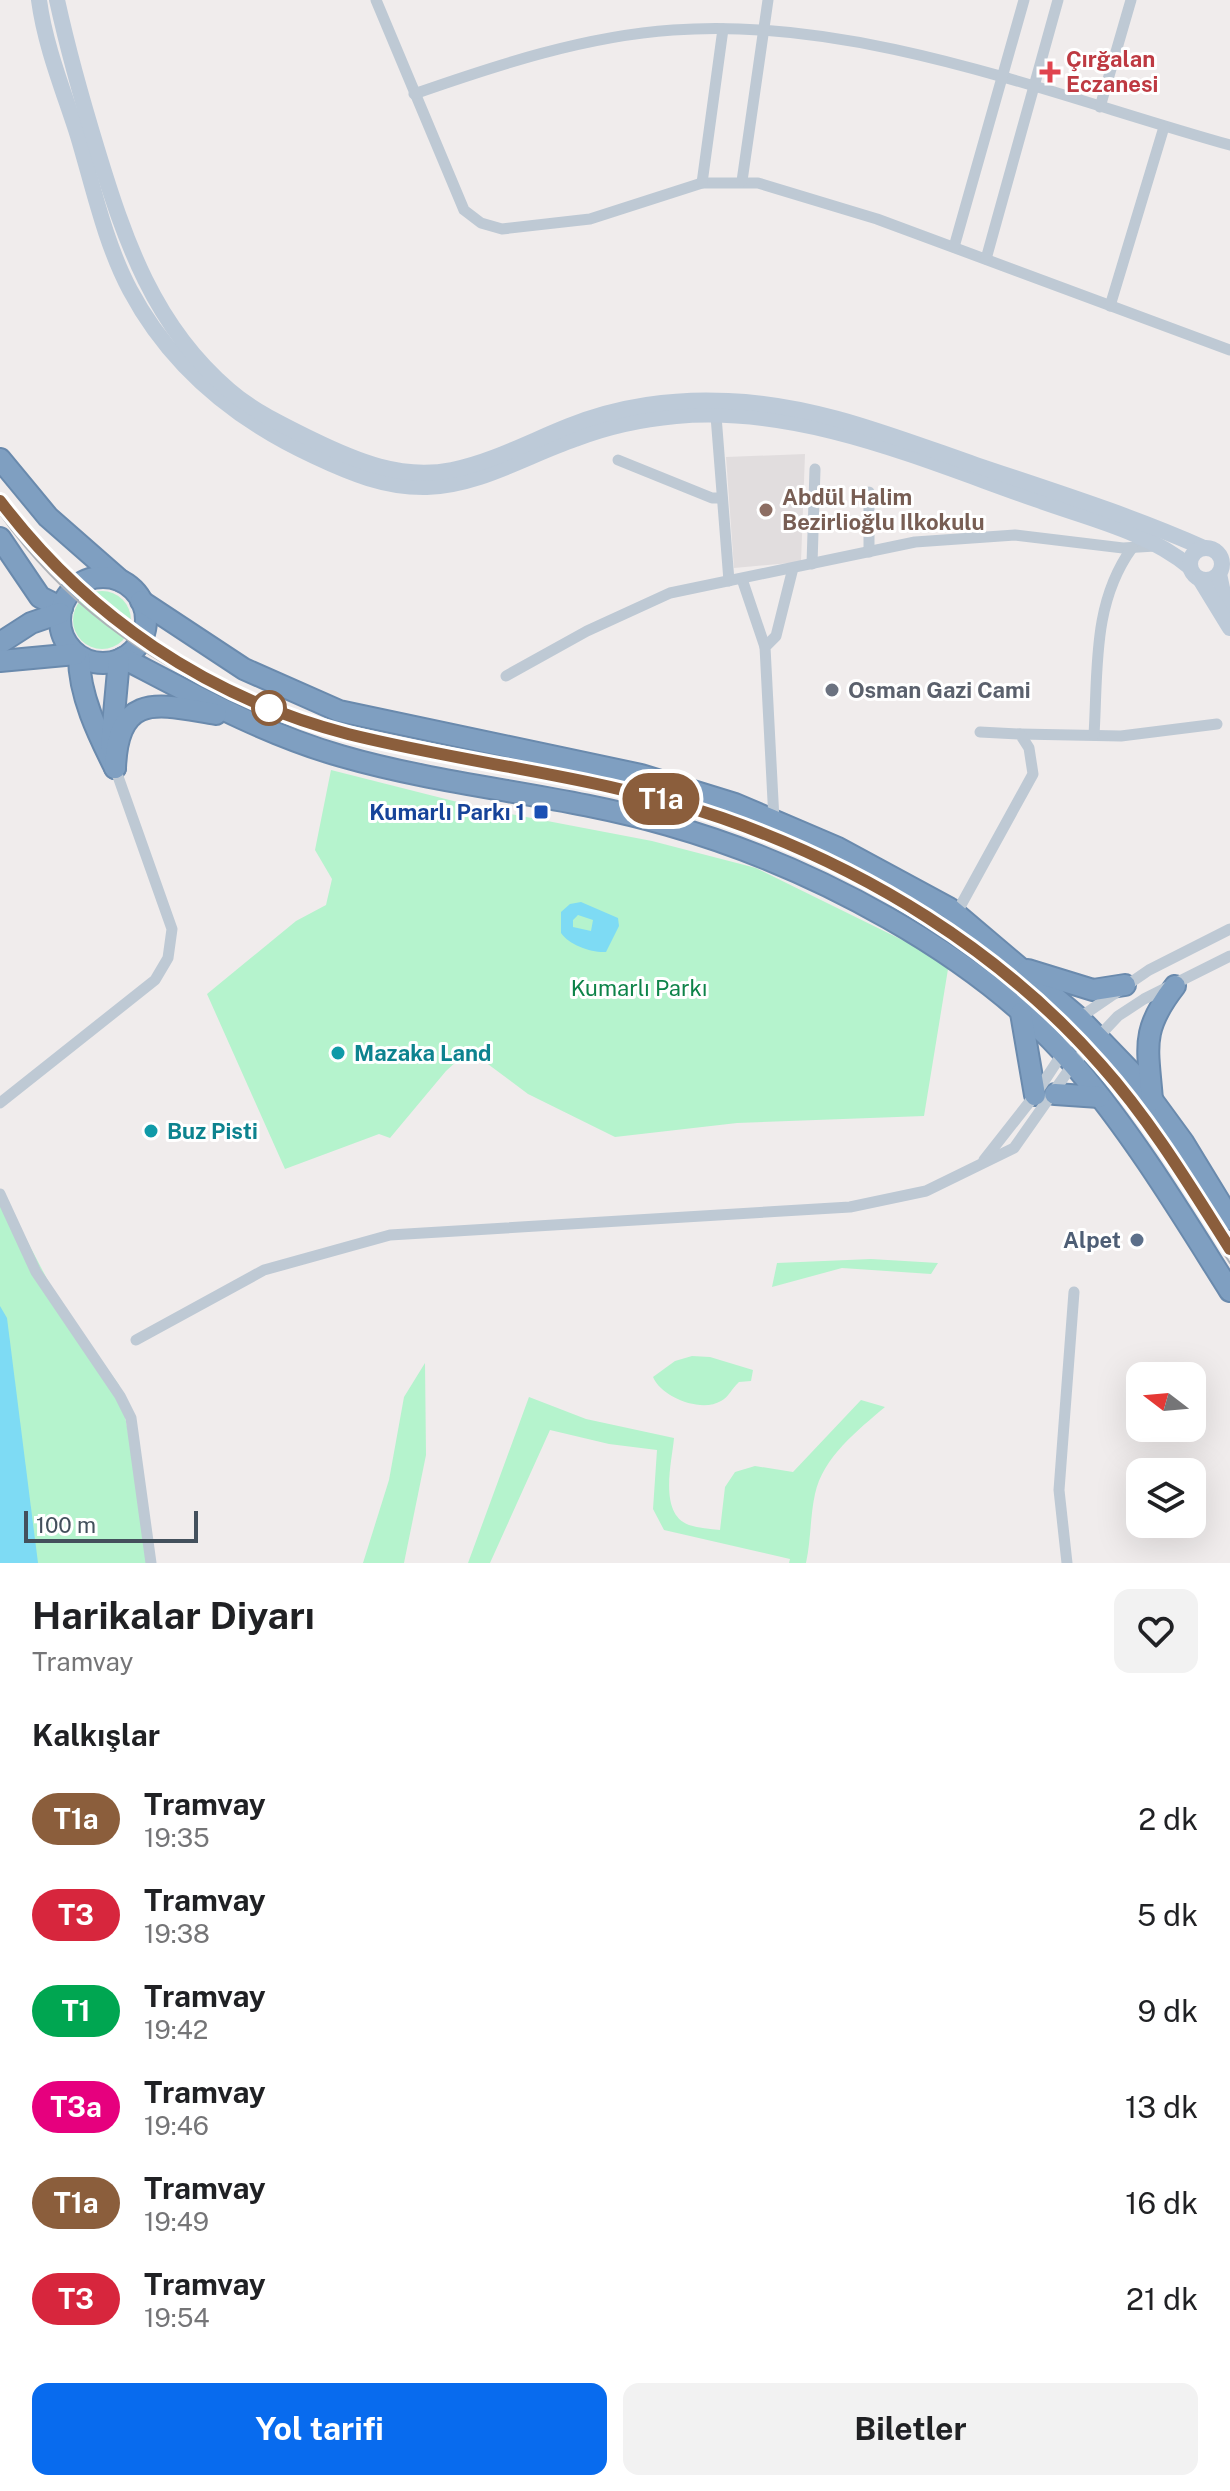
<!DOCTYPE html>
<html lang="tr">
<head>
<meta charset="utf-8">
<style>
  :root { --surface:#fff; --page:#f2f2f2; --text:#202124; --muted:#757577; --accent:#086bee }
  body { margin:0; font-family:"Public Sans",sans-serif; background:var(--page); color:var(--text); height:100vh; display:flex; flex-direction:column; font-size:30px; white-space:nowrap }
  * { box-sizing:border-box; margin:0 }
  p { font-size:26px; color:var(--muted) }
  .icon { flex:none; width:44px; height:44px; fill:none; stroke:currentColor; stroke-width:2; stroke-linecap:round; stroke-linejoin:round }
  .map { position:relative; height:1563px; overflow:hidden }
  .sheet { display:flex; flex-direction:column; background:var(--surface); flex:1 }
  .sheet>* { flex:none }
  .badge { padding:0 16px; border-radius:26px; font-size:28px; line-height:52px }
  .needle { width:52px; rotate:286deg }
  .controls { position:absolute; left:1126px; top:1362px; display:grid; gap:16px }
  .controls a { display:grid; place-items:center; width:80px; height:80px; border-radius:16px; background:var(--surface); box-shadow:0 8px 32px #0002; font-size:40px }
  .scale { position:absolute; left:24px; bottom:20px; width:174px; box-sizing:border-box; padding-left:8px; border:4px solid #43505c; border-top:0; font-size:22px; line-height:28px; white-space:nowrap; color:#43505c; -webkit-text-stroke:6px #fff; paint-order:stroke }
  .map>.badge { position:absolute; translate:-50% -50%; box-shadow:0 0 0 4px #fff }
  h2 { padding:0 32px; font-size:30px; line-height:72px }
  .round { display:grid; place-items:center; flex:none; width:84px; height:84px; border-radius:16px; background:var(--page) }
  .overview { display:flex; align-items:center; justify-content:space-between; height:136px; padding:0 32px }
  h1 { font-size:38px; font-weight:700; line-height:60px }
  .button { display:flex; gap:16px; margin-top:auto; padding:16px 32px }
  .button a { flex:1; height:92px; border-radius:16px; background:var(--accent); color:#fff; font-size:32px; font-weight:700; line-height:92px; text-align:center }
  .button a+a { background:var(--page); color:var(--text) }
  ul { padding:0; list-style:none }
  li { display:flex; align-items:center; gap:24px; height:96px; padding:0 32px }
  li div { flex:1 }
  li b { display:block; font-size:30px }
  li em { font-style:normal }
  li .badge { min-width:88px; font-weight:700; text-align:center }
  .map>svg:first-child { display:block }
  .education { fill:#e1ddde }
  .green { fill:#b5f3cd }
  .water { fill:#7edbf4; fill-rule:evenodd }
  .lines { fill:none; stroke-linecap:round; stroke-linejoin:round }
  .highway-casing { stroke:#6a8aad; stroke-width:24 }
  .street { stroke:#bec9d4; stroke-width:11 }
  .secondary { stroke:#bdcad8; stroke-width:16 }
  .highway { stroke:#7f9fc1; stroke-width:20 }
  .tram { stroke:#aeb2b8; stroke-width:2 }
  .line-casing { stroke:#fff; stroke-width:18 }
  .line { stroke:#8b5e3c; stroke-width:12 }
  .health-dot { fill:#e0444e; stroke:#fff; stroke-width:3 }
  .education-dot { fill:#8d6e63; stroke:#fff; stroke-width:3 }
  .worship-dot { fill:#6b7280; stroke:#fff; stroke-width:3 }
  .stop-dot { fill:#fff; stroke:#8b5e3c; stroke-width:4 }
  .transit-dot { fill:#1a4fb4; stroke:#fff; stroke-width:3 }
  .culture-dot { fill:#0f9aa8; stroke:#fff; stroke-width:3 }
  .service-dot { fill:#5c6f8a; stroke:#fff; stroke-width:3 }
  .labels { text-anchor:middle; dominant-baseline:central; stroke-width:6; stroke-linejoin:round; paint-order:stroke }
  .health-label { font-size:22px; font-weight:bold; fill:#be3a42; stroke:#fff; text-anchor:start }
  .education-label { font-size:22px; font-weight:bold; fill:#785e54; stroke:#fff; text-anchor:start }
  .worship-label { font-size:22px; font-weight:bold; fill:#5b616d; stroke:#fff; text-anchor:start }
  .transit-label { font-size:22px; font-weight:bold; fill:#164399; stroke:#fff; text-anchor:end }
  .park-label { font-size:22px; fill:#0e8349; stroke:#fff }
  .culture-label { font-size:22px; font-weight:bold; fill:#0d838f; stroke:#fff; text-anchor:start }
  .service-label { font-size:22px; font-weight:bold; fill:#4e5e75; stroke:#fff; text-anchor:end }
</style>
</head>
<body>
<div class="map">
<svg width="1230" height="1563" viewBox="0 0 1230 1563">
  <rect width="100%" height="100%" fill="#f0ecec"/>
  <polygon class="education" points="805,454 801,562 734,568 726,457"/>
  <g class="green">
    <circle cx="102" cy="620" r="29"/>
    <polygon points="331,770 489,810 652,841 756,868 949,963 924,1116 737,1123 615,1137 528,1094 469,1050 446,1071 390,1138 379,1134 285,1169 207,994 296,921 326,905 332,879 315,850"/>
    <polygon points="0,1189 57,1298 119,1385 153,1563 0,1563"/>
    <polygon points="871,1259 938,1263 931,1274 842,1268 772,1287 777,1263"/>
    <path d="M692,1356L710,1357L753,1370L751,1381L739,1382C732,1388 729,1397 721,1401C701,1413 661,1397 653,1377L675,1361Z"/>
    <polygon points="425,1363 426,1455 404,1563 363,1563 389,1480 404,1397"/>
    <path d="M529,1397L586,1419L674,1438C672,1462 658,1514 689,1525C699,1528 710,1529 720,1530L725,1487L735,1472L755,1466L793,1472L861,1400L885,1407C858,1430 823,1457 815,1494C810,1517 811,1540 806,1563H789L790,1559L664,1530L653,1509L657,1450L609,1444L550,1430L490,1563H468Z"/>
  </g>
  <g class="water">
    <path d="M581,902L618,918L619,926L606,952C592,953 569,945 561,933V912L570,904ZM578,915L593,920L591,931L573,927V920Z"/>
    <polygon points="0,1306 7,1318 38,1563 0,1563"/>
  </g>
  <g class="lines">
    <defs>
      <g id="highway">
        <polyline points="0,459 48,517 121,581"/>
        <polyline points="0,538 40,597 62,608"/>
        <circle cx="103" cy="620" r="43"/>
        <polyline points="141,601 244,669 339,711 641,775 735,804 838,848 949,908 1079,1018 1134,1075 1183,1142 1230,1219"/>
        <polyline points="0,643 31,623 60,613"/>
        <path d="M79,657C79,695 98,734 115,768"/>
        <path d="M123,658C194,695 264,734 341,756C448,787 561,794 668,825C809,865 979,953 1075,1066C1134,1135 1182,1215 1230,1291"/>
        <polyline points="0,661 76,654"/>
        <polyline points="111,747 119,660"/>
        <path d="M115,768C118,690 160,705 216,714"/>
        <polyline points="1028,970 1093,990 1125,985"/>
        <polyline points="1021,1013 1035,1095"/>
        <polyline points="1055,1094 1099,1097"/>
        <path d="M1152,1100C1148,1047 1140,1031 1175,986"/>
      </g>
    </defs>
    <use href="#highway" class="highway-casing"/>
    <g class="street">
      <polyline points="376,0 464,210 481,223 502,229 590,219 702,183 758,183 877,219 1230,350"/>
      <path d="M414,94C497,65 585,36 673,30C859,16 1054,96 1230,145"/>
      <polyline points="1100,107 1131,0"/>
      <polyline points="742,181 768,0"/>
      <polyline points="702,183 723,29"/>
      <polyline points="954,247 1024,0"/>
      <polyline points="986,259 1058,0"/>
      <polyline points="1110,306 1164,127"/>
      <polyline points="716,416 729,581"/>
      <polyline points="618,460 712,498 722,498"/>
      <polyline points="869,492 869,552"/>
      <polyline points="812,564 815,469"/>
      <polyline points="742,579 765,647"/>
      <polyline points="506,676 587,631 670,593 915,542 1015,535 1123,548 1155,546"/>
      <polyline points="1020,734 1121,736 1217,724"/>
      <path d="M1094,735C1098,670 1092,603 1132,548"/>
      <polyline points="774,820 765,647 776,636 793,568"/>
      <polyline points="956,914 1033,774 1029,748 1020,734 980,732"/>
      <polyline points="0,1103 155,980 168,958 172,929 115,768"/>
      <polyline points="984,1160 1035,1095 1062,1054 1079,1018 1149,970 1230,929"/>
      <polyline points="0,1194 36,1272 120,1396 131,1418 151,1563"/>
      <polyline points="136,1340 264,1270 390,1235 850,1207 926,1191 1014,1148 1073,1064 1118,1016 1144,999 1230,956"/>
      <polyline points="1067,1563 1059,1490 1074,1292"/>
    </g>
    <g class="secondary">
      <path d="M39,0C45,46 64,92 78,136C93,186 105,243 130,290C171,367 236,420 314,456C350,473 386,488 427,487C480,485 526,456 575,439C606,427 643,419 676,416C800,405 921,459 1035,499C1087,518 1147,531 1190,567"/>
      <path d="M57,0C68,50 82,100 97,149C125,241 154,326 229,390C253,411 283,425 311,439C356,461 401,480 452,470C492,462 531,441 569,426C618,406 675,398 728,401C815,404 895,437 976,465C1053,491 1130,515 1204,548"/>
      <circle cx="1206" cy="564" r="16"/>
      <polyline points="1219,574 1228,616"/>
      <polyline points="1200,579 1230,628"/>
    </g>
    <use href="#highway" class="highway"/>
    <path class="tram" d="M0,514C199,792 534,733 810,859C935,915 1048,1005 1131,1113C1168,1160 1197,1213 1230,1263"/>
  </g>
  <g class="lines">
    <defs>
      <path id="line" d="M0,501C87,616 208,698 348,734C472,765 601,776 722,818C865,868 1000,950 1101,1065C1151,1121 1190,1186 1230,1249"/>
    </defs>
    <use href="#line" class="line-casing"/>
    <use href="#line" class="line"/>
  </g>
  <path class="health-dot" d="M1046 60h8v8h8v8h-8v8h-8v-8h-8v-8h8z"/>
  <circle class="education-dot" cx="766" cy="510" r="8"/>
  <circle class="worship-dot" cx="832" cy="690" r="8"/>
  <circle class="stop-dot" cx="269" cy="708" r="16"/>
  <rect class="transit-dot" x="533" y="804" width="16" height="16" rx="4"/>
  <g class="culture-dot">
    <circle cx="338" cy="1053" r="8"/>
    <circle cx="151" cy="1131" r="8"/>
  </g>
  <circle class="service-dot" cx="1137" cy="1240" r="8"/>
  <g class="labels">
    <g class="health-label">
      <text x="1066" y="59">Çırğalan<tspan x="1066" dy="25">Eczanesi</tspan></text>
    </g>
    <g class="education-label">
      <text x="782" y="497">Abdül Halim<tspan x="782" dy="25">Bezirlioğlu Ilkokulu</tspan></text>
    </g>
    <g class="worship-label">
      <text x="848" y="690">Osman Gazi Cami</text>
    </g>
    <g class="transit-label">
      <text x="525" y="812">Kumarlı Parkı 1</text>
    </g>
    <g class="park-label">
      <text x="639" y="988">Kumarlı Parkı</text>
    </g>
    <g class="culture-label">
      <text x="354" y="1053">Mazaka Land</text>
      <text x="167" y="1131">Buz Pisti</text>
    </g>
    <g class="service-label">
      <text x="1121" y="1240">Alpet</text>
    </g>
  </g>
</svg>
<div class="controls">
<a><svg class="needle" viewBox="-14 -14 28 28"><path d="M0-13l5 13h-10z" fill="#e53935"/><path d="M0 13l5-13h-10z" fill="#757577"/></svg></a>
<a><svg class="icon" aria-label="layers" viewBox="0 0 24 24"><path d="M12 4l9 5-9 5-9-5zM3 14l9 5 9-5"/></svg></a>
</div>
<div class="scale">100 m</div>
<b class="badge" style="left:661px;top:799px;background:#8b5e3c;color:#fff">T1a</b>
</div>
<section class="sheet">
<div class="overview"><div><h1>Harikalar Diyarı</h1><p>Tramvay</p></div><a class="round"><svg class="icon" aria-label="heart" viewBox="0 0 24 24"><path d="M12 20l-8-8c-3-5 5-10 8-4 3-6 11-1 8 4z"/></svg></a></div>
<h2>Kalkışlar</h2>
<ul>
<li><span class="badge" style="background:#8b5e3c;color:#fff">T1a</span><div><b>Tramvay</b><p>19:35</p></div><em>2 dk</em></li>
<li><span class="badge" style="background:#d7263d;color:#fff">T3</span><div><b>Tramvay</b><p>19:38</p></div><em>5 dk</em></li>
<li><span class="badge" style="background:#00a651;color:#fff">T1</span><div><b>Tramvay</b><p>19:42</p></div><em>9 dk</em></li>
<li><span class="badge" style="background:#e6007e;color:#fff">T3a</span><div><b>Tramvay</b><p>19:46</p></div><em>13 dk</em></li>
<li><span class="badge" style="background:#8b5e3c;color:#fff">T1a</span><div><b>Tramvay</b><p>19:49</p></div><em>16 dk</em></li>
<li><span class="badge" style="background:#d7263d;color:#fff">T3</span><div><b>Tramvay</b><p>19:54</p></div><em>21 dk</em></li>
</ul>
<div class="button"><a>Yol tarifi</a><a>Biletler</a></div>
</section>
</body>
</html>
